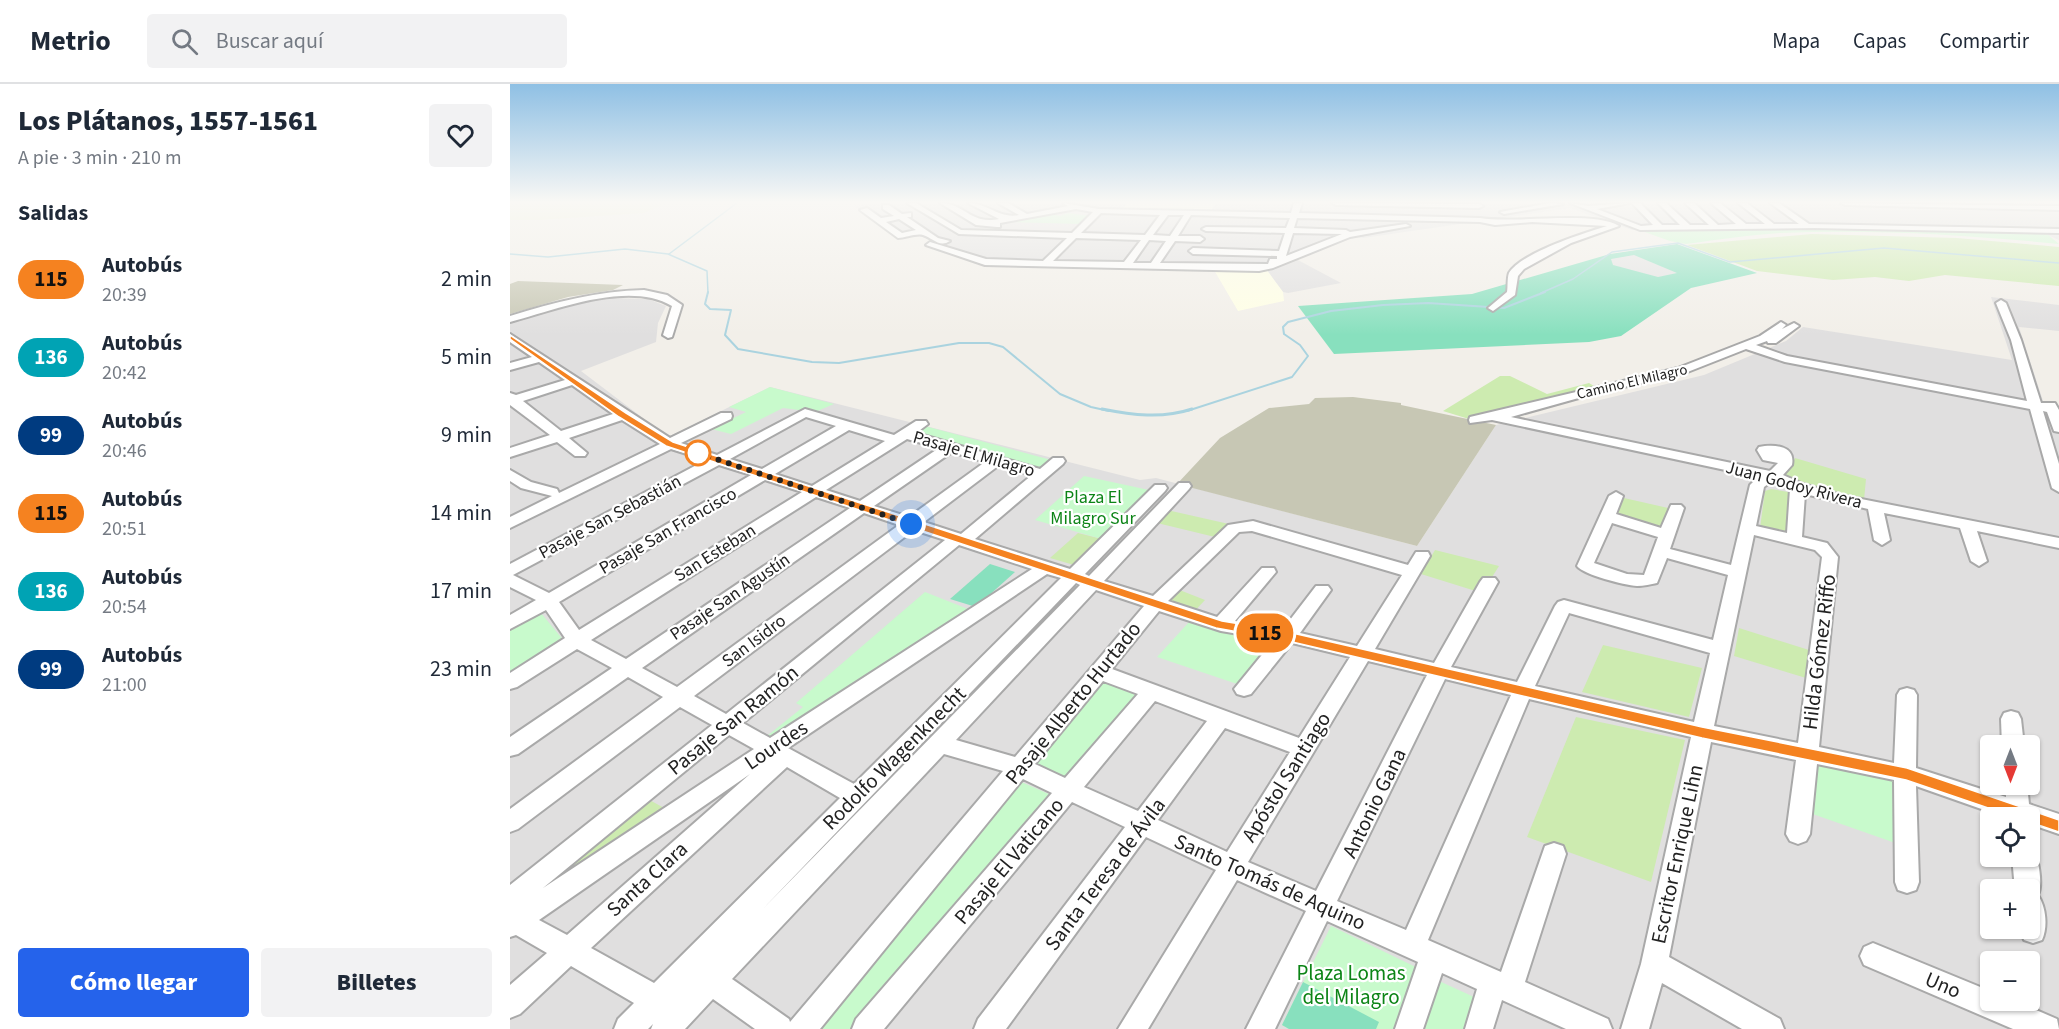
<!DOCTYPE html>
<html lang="es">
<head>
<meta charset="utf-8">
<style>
  :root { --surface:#fff; --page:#f2f2f3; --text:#1f2937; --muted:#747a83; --line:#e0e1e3; --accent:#2563eb }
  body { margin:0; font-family:"Source Sans 3",sans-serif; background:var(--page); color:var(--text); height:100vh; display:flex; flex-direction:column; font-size:22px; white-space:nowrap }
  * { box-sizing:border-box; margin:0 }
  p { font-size:20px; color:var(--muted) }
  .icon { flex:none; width:33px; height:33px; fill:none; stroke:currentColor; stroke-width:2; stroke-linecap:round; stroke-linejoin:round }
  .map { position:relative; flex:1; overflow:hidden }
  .details { display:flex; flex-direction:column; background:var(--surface); width:510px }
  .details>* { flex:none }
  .badge { padding:0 12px; border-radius:20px; font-size:21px; line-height:39px }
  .needle { width:39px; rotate:180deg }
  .controls { position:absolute; left:1470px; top:651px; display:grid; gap:12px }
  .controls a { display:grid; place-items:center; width:60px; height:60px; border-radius:6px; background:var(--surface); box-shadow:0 2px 4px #0004; font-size:30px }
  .you { position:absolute; width:30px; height:30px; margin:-15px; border:4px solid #fff; border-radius:50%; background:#1a73e8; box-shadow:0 0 0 9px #1a73e833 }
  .map>.badge { position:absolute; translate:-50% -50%; box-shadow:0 0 0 3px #fff }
  h2 { padding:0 18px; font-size:22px; line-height:54px }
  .round { display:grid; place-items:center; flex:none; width:63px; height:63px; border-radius:6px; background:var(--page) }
  .summary { display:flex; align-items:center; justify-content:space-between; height:102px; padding:0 18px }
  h1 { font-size:28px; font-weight:800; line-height:45px }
  .cta { display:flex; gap:12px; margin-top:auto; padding:12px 18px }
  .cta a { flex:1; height:69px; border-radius:6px; background:var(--accent); color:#fff; font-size:24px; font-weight:800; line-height:69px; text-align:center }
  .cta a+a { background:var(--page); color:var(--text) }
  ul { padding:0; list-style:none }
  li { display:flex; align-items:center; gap:18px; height:78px; padding:0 18px }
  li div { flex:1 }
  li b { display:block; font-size:22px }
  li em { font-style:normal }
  li .badge { min-width:66px; font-weight:700; text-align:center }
  header { display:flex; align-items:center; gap:36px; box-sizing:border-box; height:84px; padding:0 30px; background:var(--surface); border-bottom:2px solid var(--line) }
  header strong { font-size:28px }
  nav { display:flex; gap:33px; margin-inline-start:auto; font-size:21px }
  .search { width:420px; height:54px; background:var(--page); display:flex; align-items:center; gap:15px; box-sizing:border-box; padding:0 21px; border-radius:6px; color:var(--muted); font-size:22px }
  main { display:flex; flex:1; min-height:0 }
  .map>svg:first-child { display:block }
  .residential { fill:#e0dfdf; fill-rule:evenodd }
  .education { fill:#ffffe5 }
  .construction { fill:#c7c7b4 }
  .farmland { fill:#eef0d5 }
  .grass { fill:#cdebb0 }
  .park { fill:#c8facc }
  .pitch { fill:#88e0be }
  .parking { fill:#e2e2e2 }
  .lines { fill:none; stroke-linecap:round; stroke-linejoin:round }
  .stream-far2 { stroke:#aad3df; stroke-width:1.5 }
  .stream-far1 { stroke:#aad3df; stroke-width:2 }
  .stream { stroke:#aad3df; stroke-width:3 }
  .minor-casing { stroke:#a9a9a9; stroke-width:4 }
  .minor { fill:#fff; fill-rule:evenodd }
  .line { fill:#f58220; stroke:#fff; stroke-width:1.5 }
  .walk { stroke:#222; stroke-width:6; stroke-dasharray:0 10.8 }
  .stop-dot { fill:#fff; stroke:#f58220; stroke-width:3 }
  .labels { text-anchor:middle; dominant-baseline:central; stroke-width:4.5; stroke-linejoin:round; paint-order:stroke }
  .far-street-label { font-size:15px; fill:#222; stroke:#fff }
  .street-label { font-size:18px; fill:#222; stroke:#fff }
  .park-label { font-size:18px; fill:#0c8416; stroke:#fff }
  .near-street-label { font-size:21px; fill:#222; stroke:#fff }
  .near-park-label { font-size:21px; fill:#0c8416; stroke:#fff }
</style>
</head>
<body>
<header>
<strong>Metrio</strong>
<div class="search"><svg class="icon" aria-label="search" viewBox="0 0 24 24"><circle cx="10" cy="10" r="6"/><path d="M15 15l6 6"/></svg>Buscar aquí</div>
<nav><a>Mapa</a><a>Capas</a><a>Compartir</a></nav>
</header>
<main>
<section class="details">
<div class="summary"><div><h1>Los Plátanos, 1557-1561</h1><p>A pie · 3 min · 210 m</p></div><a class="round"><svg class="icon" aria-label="heart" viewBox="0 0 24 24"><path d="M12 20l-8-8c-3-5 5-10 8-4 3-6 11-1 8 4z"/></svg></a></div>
<h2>Salidas</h2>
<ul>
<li><span class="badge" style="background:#f58220;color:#111">115</span><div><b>Autobús</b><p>20:39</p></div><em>2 min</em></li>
<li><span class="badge" style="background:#00a3b4;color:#fff">136</span><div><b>Autobús</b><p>20:42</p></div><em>5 min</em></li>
<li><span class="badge" style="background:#003b80;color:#fff">99</span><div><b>Autobús</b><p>20:46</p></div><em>9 min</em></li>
<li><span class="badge" style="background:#f58220;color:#111">115</span><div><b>Autobús</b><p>20:51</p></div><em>14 min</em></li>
<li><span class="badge" style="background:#00a3b4;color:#fff">136</span><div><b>Autobús</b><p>20:54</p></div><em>17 min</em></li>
<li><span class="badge" style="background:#003b80;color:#fff">99</span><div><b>Autobús</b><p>21:00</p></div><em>23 min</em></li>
</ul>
<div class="cta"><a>Cómo llegar</a><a>Billetes</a></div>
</section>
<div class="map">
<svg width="1549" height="945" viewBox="0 0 1549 945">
  <rect width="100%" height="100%" fill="#f2efe9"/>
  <g class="residential">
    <polygon points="364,119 1549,119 1549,156 1540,152 1301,142 1122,146 1060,124 853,154 842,152 786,175 831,199 778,209 773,208 756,185 704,186 460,177 422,164 425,157 414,149 391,154 344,122"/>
    <path d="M1481,213L1549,221V247L1509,243L1534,320L1549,323V945H0V235L57,219L100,214L138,215L156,222L148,239L146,258L71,287L158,353L260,303L630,396L646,394L907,462L986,341L1194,291L1276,257L1293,243L1502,276ZM1480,662H1520V700H1480ZM1480,734H1520V772H1480ZM1480,806H1520V844H1480ZM1480,878H1520V916H1480Z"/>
  </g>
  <g class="education">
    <polygon points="607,119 706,119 701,127 613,125 617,119"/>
    <polygon points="756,185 773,208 774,217 728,227 704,186"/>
  </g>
  <g class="construction">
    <polygon points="8,197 113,201 103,206 58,213 0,230 0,200"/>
    <polygon points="843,313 891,319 891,321 986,341 907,462 667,400 710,354 759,324 799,320 805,314"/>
  </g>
  <polygon class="farmland" points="0,119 157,119 134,129 29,136 0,136"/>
  <g class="grass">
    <polygon points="1302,150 1447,154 1549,163 1549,202 1435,191 1399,197 1365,193 1323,196 1247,187 1177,161"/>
    <polygon points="990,292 1000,292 1037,310 1079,299 1084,302 1014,323 959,335 933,327"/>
    <polygon points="1285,374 1356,395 1354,416 1319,408 1273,391 1280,384"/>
    <polygon points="1261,405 1284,409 1282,452 1250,444 1255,407"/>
    <polygon points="1114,414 1167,426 1160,446 1105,432"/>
    <polygon points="657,426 719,440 705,453 643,438"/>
    <polygon points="568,449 592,455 564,481 540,474"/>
    <polygon points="925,466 989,482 972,509 911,490"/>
    <polygon points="662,503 695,516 681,531 645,520"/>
    <polygon points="1229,544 1299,566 1296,594 1224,572"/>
    <polygon points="1093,561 1192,584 1179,633 1072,608"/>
    <polygon points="1066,633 1175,656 1141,798 1017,753"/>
    <polygon points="132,712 158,726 8,827"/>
  </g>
  <g class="park">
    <polygon points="539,129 550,132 558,129 580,132 571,140 495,138 491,141 477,140"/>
    <path d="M1234,143L1416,145L1536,149L1549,160C1458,151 1363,145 1271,149C1239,151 1207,156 1176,160L1160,157L1132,147Z"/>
    <polygon points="260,303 324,320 305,328 273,324 221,350 201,345 236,328 219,323"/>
    <polygon points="411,341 545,377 533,388 398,350"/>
    <polygon points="574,392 639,406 592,455 525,436"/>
    <polygon points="415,508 463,527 266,656 257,652 293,623 286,619"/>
    <polygon points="31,529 55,558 0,594 0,545"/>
    <polygon points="680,537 707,547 768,558 733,602 647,573"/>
    <polygon points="600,598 626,608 628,619 556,699 519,684 586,601"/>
    <polygon points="1300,678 1389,696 1391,761 1297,728"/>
    <polygon points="509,697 548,714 342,945 307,945"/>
    <polygon points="821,842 916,888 892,945 779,945 772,941"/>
    <polygon points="929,897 975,918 967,945 912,945"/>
  </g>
  <g class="pitch">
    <polygon points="1167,160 1247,189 1181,204 1111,252 1079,258 824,270 788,222 962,210 1100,170"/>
    <polygon points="480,480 505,488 466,523 440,515"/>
    <polygon points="793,898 869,938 866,945 779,945 772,941"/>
  </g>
  <polygon class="parking" points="1124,171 1167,189 1148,193 1103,181 1101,175"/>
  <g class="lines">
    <g class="stream-far2">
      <polyline points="0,170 38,173 115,165 158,170 197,187 198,209"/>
      <polyline points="159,170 227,119"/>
      <polyline points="1031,209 1063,195 1102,168 1168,159 1220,178 1374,164 1549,179"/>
    </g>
    <g class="stream-far1">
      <polyline points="198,208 195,220 200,225 221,226 215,251 228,265 302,278 329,279 449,259 479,259 493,263 550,310 581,323 599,327"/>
      <polyline points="677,327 782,293 798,272 790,261 774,250 773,243 778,238 821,227 873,221 918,219 994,224 1035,208"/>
    </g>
    <path class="stream" d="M592,325C622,331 652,335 682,325"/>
    <defs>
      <g id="minor">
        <path d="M397,119H406L451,146L562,149L583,128L566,125L490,139V143H487L466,141L430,119C455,119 460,141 489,135L458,119C478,119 489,135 509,131L488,119H498L517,130L558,122L553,119L589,125L781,129L784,119H792L789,129L970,134C1003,140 1084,126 1109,142L1061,159L1014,185L1008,192L1005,211L983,227L978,224L997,208C998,203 997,194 999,189C1011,169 1074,149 1097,142L1022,138L985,141L970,138L787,134L784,144L836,146L840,148L896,140L900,142L840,153L763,184L749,187L475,181L416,161L420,158L476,175L533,177L557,154L449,150ZM591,129L650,131L635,151L571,149ZM658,131H674L660,152L643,151ZM681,131L780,134L776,144L696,143L692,145L696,147L775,149L769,167L683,164L679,167L683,170L767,172V175H760L758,180L650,179L665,157L690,158L694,155L690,152H668ZM783,149L832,150L776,172ZM566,154L631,156L614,178L543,177ZM639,156L656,157L641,179H623Z"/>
        <polygon points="822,119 969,120 973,122 969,124 826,121"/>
        <polygon points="1040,119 1053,120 994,130 990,128"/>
        <polygon points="1060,119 1078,122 1120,119 1087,125 1131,142 1143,141 1122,119 1130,119 1152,141 1170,141 1148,119 1156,119 1180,141 1199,141 1175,119 1184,119 1208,141 1226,140 1201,119 1210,119 1236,140 1255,140 1228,119 1237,119 1264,140 1289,140 1260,119 1269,119 1299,140 1549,145 1549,149 1304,144 1130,146"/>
        <polygon points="1331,119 1549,122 1549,126 1335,121"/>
        <path d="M373,121H379L392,130L401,129V133H397L428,154L440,157C429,164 423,154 413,151C406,149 395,154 388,154L350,126L357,124L371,134L384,132L373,125ZM389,135L406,146L392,149L376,138Z"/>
        <path d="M134,206L157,211L172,221L162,253L158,254L153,251L162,222C119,196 45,226 0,238V232C44,218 88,207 134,206Z"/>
        <path d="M1491,216L1496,219L1511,256L1531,319H1545L1549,326V348L1544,347L1537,328L1533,327L1549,380V408L1542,404L1520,325L1275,278L1236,265L1175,289L1083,310L1001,333L1260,387L1268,379L1253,376L1247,366L1249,363C1263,360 1286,361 1282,381L1273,391L1293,400L1331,411L1549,454V464L1467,447L1477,477L1469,482L1461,477L1450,444L1374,429L1380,456L1372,461L1364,456L1358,425L1295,410L1292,453L1317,459L1328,473L1309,663L1384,679L1387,611L1390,606L1397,604L1404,606L1407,611L1406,684L1496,713L1495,700H1517L1519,720L1549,730V750L1520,740V734H1497L1406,702L1409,798L1406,806L1397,809L1388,806L1385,798L1384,696L1307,680L1300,750L1296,757L1288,760L1280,757L1276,750L1286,676L1201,658L1159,873L1270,935L1274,945H1232L1152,899L1139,945H1111L1131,880L1181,653L1019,615L918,856L991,888L1035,762L1044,759L1053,762L1056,770L1015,898L1098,935L1102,945H1056L992,916L983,945H955L967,905L932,889L913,945H885L908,878L817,837L765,945H736L796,827L727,796L638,945H608L706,786L636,753L496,945H464L468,935L615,743L562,718L374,945H342L346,935L542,709L513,695L310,945H245L203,915L175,945H141L143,940L138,945H104L108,935L124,919L61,882L10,930L0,934V901L37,869L6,851L0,853V801L202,641L170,623L8,745L0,748V725L153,613L118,593L8,670L0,672V653L102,584L67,565L7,603L0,605V589L55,554L36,526L0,545V531L26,516L0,503V480L196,376L161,365L0,444V433L42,412L11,404L0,397V386L21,398L47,405L49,409L150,360L112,336L59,354L77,369L75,372H65L47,358L0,373V364L40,351L0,321V309L6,311L55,296L29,278L0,286V279L22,273L0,258V250L160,354L211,329H221L222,332L221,335L171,359L207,371L295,325L384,351L406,337H416L418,340L406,349L530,385L543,374H553L555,377L553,380L465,455L560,485L645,401H655L657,404L655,407L575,490L579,492L669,399H679L681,402L679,405L594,497L643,512L718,441L743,437L898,481L906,468H918L920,472L865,565L924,579L970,498L973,494H985L988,498L941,583L1007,598L1045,522L1048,518L1054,516L1203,556L1218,491L1157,474L1147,499C1141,500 1134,502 1127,502C1114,501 1074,491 1067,482L1099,412L1106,408L1113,412L1106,430L1151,444L1161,421H1171L1174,424L1160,465L1221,481L1240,401L1248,393L982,336L960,339L959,336L960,333L1168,284L1250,252L1271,238L1276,241L1272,245L1284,239L1289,242L1266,259H1258L1257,257L1246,261L1277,272L1517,317L1501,256L1486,219ZM62,301L103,330L51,347L13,317ZM296,333L326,342L252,385L220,375ZM339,346L375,357L302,402L265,390ZM397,355L429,364L350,417L316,406ZM442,368L475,378L399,433L364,422ZM209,381L241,391L39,509L3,491ZM488,382L522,391L451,450L414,438ZM255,396L292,408L69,546L49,518ZM1262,397L1280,405L1277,449L1246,442L1254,403ZM306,413L340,424L116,575L81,556ZM354,429L389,441L167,603L132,584ZM1102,439L1148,453L1134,491L1117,490L1084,479ZM404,446L435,456L216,630L184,612ZM742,447L892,491L847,562L790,549L821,506L818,502H806L773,545L725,537L766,488L764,484H752L707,533L658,517L729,448ZM1244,451L1305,466L1312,473L1288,659L1204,642ZM449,461L522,485L260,654L233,639ZM537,490L551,494L344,700L278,664ZM566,499L570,501L245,833ZM586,506L634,522L505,673L446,656ZM649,527L711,547L764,556L724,605L727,610L734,612L741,610L782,559L840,573L789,654L602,585ZM1059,529L1200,569L1184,638L1025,602ZM858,577L917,591L806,807L738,778ZM935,595L1001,611L896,846L827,817ZM593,597L628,610L555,694L525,680ZM645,617L697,637L628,727L574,703ZM715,644L780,668L717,768L648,736ZM219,651L244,665L33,804ZM434,670L493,687L280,938L279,935L222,895ZM277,683L330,714L144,899L81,864ZM240,690L57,851L29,836Z"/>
        <polygon points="1501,627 1508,629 1511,635 1514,662 1492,662 1491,635 1494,629"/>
        <path d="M1520,763C1529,770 1533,800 1528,811C1536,823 1538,843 1532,856L1523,859L1514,856L1510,844H1520V806H1505L1502,772H1520Z"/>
        <polygon points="1363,859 1480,907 1480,916 1503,916 1547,935 1549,945 1503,945 1354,881 1350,872 1354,863"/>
      </g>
    </defs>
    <use href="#minor" class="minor-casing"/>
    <use href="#minor" class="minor"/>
  </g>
  <linearGradient id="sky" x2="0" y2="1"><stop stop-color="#8fc0e4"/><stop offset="0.47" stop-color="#f9f8f5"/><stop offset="1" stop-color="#f9f8f5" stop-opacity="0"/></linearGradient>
  <rect width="1549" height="251" fill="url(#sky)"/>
  <polygon class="line" points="0,251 116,329 163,358 712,537 778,548 1192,643 1397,684 1549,736 1549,748 1396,696 1192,654 778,557 706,544 156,362 109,333 0,255"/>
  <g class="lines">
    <polyline class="walk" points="188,369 401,440"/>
  </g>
  <circle class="stop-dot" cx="188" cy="369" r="12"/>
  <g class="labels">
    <g class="far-street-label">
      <text transform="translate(1122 298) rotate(-13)">Camino El Milagro</text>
    </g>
    <g class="street-label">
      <text transform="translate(464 370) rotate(16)">Pasaje El Milagro</text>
      <text transform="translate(1284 401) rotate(15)">Juan Godoy Rivera</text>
      <text transform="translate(100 433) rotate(-28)">Pasaje San Sebastián</text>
      <text transform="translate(158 447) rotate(-30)">Pasaje San Francisco</text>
      <text transform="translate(205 469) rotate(-32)">San Esteban</text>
      <text transform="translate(220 513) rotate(-34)">Pasaje San Agustín</text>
      <text transform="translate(244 557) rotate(-37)">San Isidro</text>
    </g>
    <g class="park-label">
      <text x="583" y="413">Plaza El<tspan x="583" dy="21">Milagro Sur</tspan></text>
    </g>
    <g class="near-street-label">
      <text transform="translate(1309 568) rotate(-83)">Hilda Gómez Riffo</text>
      <text transform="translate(563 619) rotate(-51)">Pasaje Alberto Hurtado</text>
      <text transform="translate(223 636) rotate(-39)">Pasaje San Ramón</text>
      <text transform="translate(266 661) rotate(-34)">Lourdes</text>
      <text transform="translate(384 674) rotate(-45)">Rodolfo Wagenknecht</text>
      <text transform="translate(776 693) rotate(-58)">Apóstol Santiago</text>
      <text transform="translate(864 719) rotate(-64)">Antonio Gana</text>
      <text transform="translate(1167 770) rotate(-78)">Escritor Enrique Lihn</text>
      <text transform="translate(499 777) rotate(-50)">Pasaje El Vaticano</text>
      <text transform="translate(595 790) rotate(-53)">Santa Teresa de Ávila</text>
      <text transform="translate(137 795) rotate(-42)">Santa Clara</text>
      <text transform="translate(760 798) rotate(24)">Santo Tomás de Aquino</text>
      <text transform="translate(1433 901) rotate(23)">Uno</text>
    </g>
    <g class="near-park-label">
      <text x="841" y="889">Plaza Lomas<tspan x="841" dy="24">del Milagro</tspan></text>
    </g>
  </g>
</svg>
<div class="controls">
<a><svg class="needle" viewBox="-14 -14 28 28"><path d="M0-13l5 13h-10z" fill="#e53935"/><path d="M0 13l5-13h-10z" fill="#747a83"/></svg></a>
<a><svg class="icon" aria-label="locate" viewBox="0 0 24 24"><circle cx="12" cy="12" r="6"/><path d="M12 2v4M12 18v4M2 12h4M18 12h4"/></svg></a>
<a>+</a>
<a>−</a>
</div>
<div class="you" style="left:401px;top:440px"></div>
<b class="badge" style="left:755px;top:549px;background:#f58220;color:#111">115</b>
</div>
</main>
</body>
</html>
